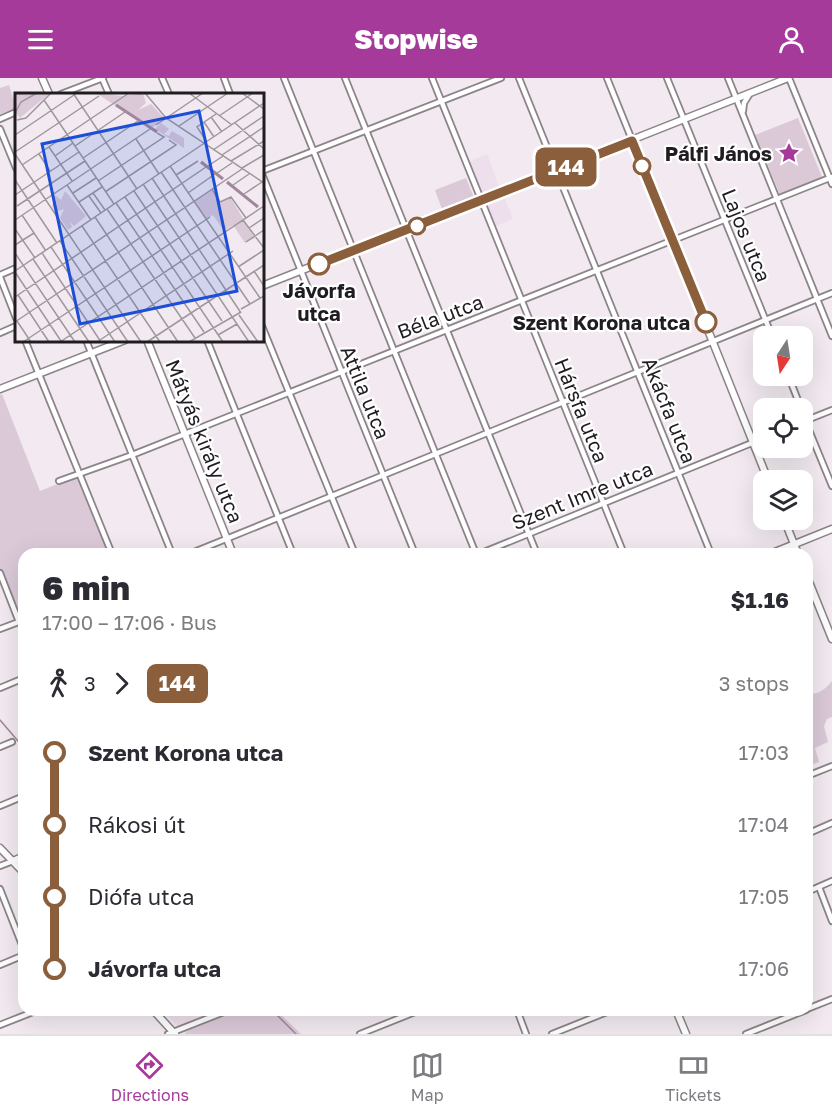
<!DOCTYPE html>
<html lang="en">
<head>
<meta charset="utf-8">
<style>
  :root { --surface:#fff; --page:#f2f2f3; --text:#2b2b33; --muted:#7c7c81; --line:#e1e1e2; --accent:#a53a9b }
  body { margin:0; font-family:"Golos Text",sans-serif; background:var(--page); color:var(--text); height:100vh; display:flex; flex-direction:column; font-size:22px; white-space:nowrap }
  * { box-sizing:border-box; margin:0 }
  p { font-size:20px; color:var(--muted) }
  .icon { flex:none; width:33px; height:33px; fill:none; stroke:currentColor; stroke-width:2; stroke-linecap:round; stroke-linejoin:round }
  .map { position:relative; flex:1; overflow:hidden }
  .side { position:absolute; left:18px; top:470px; width:795px; height:468px; display:flex; flex-direction:column; background:var(--surface); border-radius:18px; box-shadow:0 6px 24px #0002 }
  .side>* { flex:none }
  .badge { padding:0 12px; border-radius:9px; font-size:21px; line-height:39px }
  .needle { width:39px; rotate:192deg }
  .buttons { position:absolute; left:753px; top:248px; display:grid; gap:12px }
  .buttons a { display:grid; place-items:center; width:60px; height:60px; border-radius:12px; background:var(--surface); box-shadow:0 6px 24px #0002; font-size:30px }
  .map>.badge { position:absolute; translate:-50% -50%; box-shadow:0 0 0 3px #fff }
  .legs { display:flex; align-items:center; gap:9px; height:66px; padding:0 24px; font-size:20px }
  .legs p { margin-inline-start:auto }
  .overview { display:flex; align-items:center; justify-content:space-between; height:102px; padding:0 24px }
  h1 { font-size:33px; font-weight:800; line-height:45px }
  ul { padding:0 24px; list-style:none }
  li { display:flex; align-items:center; gap:21px; height:72px; font-size:22px }
  li i { display:grid; place-items:center; width:9px; height:100%; margin:0 8px; background:currentColor }
  li i::after { content:''; width:15px; height:15px; margin:-8px; border:4px solid; border-radius:50%; background:var(--surface) }
  li p { margin-inline-start:auto }
  li:first-child i { background:linear-gradient(#0000 50%,currentColor 0) }
  li:last-child i { background:linear-gradient(currentColor 50%,#0000 0) }
  header { display:flex; justify-content:space-between; align-items:center; height:78px; padding:0 24px; background:var(--accent); color:#fff; font-size:27px; font-weight:800 }
  .tabs { display:flex; justify-content:space-around; align-items:center; height:84px; border-top:2px solid var(--line); background:var(--surface); font-size:16px; color:var(--muted) }
  .tabs a { display:grid; justify-items:center; gap:3px }
  .tabs .selected { color:var(--accent) }
  .map>svg:first-child { display:block }
  .built { fill:#eddfeb }
  .green { fill:#dbc9d8 }
  .lines { fill:none; stroke-linecap:round; stroke-linejoin:round }
  .stream { stroke:#a0879c; stroke-width:1.5 }
  .street-casing { stroke:#8b8489; stroke-width:8 }
  .secondary-casing { stroke:#8b8489; stroke-width:9 }
  .street { stroke:#fff; stroke-width:4.5 }
  .secondary { stroke:#fff; stroke-width:6 }
  .line-1-casing { stroke:#fff; stroke-width:14 }
  .line-1 { stroke:#8b5e3c; stroke-width:9 }
  .stop-1-dot { fill:#fff; stroke:#8b5e3c; stroke-width:3 }
  .labels { text-anchor:middle; dominant-baseline:central; stroke-width:4.5; stroke-linejoin:round; paint-order:stroke }
  .poi-label { font-size:20px; font-weight:bold; fill:#201d20; stroke:#fff; text-anchor:end }
  .street-label { font-size:20px; fill:#201d20; stroke:#fff }
  .stop-label { font-size:20px; font-weight:bold; fill:#201d20; stroke:#fff }
  .inset-river { fill:none; stroke:#a0879c; stroke-width:3 }
  .inset-road { fill:none; stroke:#9e989d; stroke-width:1.5 }
  .view { fill:#1d4ed8; fill-opacity:0.15; stroke:#1d4ed8; stroke-width:3 }
  .inset-edge { fill:none; stroke:#201d20; stroke-width:3 }
</style>
</head>
<body>
<header><svg class="icon" aria-label="menu" viewBox="0 0 24 24"><path d="M4 6h16M4 12h16M4 18h16"/></svg>Stopwise<svg class="icon" aria-label="person" viewBox="0 0 24 24"><circle cx="12" cy="8" r="4"/><path d="M4 21q1-7 8-7t8 7"/></svg></header>
<div class="map">
<svg width="832" height="956" viewBox="0 0 832 956">
  <rect width="100%" height="100%" fill="#f2eaf0"/>
  <g class="built">
    <polygon points="487,76 499,109 483,115 470,83"/>
    <polygon points="504,119 513,141 496,148 487,126"/>
    <polygon points="163,932 202,932 212,942 184,956"/>
  </g>
  <g class="green">
    <polygon points="9,7 16,30 0,36 0,10"/>
    <polygon points="798,40 822,99 780,117 755,57"/>
    <polygon points="466,100 475,122 443,134 435,112"/>
    <polygon points="2,316 40,413 80,397 112,475 24,476 24,542 19,544 0,495 0,317"/>
    <path d="M832,603V639L827,641L824,648L828,664L815,670L819,684L811,687L807,679V616C819,617 825,611 832,603Z"/>
    <polygon points="233,932 276,932 301,956 185,956 187,953"/>
  </g>
  <g class="lines">
    <g class="stream">
      <polyline points="0,642 24,670"/>
      <polyline points="272,932 296,956"/>
    </g>
    <defs>
      <g id="street">
        <polyline points="102,0 109,16"/>
        <polyline points="162,0 169,16"/>
        <polyline points="224,0 230,16"/>
        <polyline points="284,0 476,476"/>
        <polyline points="345,0 537,476"/>
        <polyline points="432,0 624,476"/>
        <polyline points="519,0 711,476"/>
        <polyline points="607,0 632,62"/>
        <polyline points="667,0 772,258"/>
        <polyline points="728,0 832,258"/>
        <polyline points="789,0 832,106"/>
        <polyline points="61,16 103,0"/>
        <polyline points="743,33 744,25 749,17"/>
        <polyline points="0,41 16,34"/>
        <polyline points="0,51 16,90"/>
        <polyline points="262,93 501,0"/>
        <polyline points="262,96 415,476"/>
        <polyline points="0,197 16,190"/>
        <polyline points="0,199 16,240"/>
        <polyline points="262,248 355,476"/>
        <polyline points="0,255 16,248"/>
        <polyline points="25,262 112,476"/>
        <polyline points="86,262 172,476"/>
        <polyline points="207,262 293,476"/>
        <polyline points="788,297 801,330"/>
        <polyline points="802,335 832,408"/>
        <polyline points="802,344 832,332"/>
        <polyline points="59,403 132,377 832,99"/>
        <polyline points="189,476 832,215"/>
        <polyline points="479,476 764,360"/>
        <polyline points="0,495 19,544"/>
        <polyline points="0,551 24,542"/>
        <polyline points="0,610 24,600"/>
        <polyline points="22,660 24,659"/>
        <polyline points="0,669 12,664"/>
        <polyline points="807,698 832,688"/>
        <polyline points="0,728 24,718"/>
        <polyline points="807,756 832,745"/>
        <polyline points="0,788 13,783"/>
        <polyline points="819,809 832,843"/>
        <polyline points="0,811 24,872"/>
        <polyline points="807,814 832,803"/>
        <polyline points="0,887 24,877"/>
        <polyline points="807,931 832,921"/>
        <polyline points="517,932 526,956"/>
        <polyline points="0,947 38,932"/>
        <polyline points="168,956 229,932"/>
        <polyline points="360,956 420,932"/>
        <polyline points="552,956 612,932"/>
        <polyline points="746,956 806,932"/>
      </g>
      <g id="secondary">
        <polyline points="42,0 49,16"/>
        <polyline points="632,62 768,402"/>
        <polyline points="262,208 788,0"/>
        <polyline points="147,262 233,476"/>
        <polyline points="0,311 125,262"/>
        <polyline points="784,441 798,476"/>
        <polyline points="770,476 832,451"/>
        <polyline points="807,499 832,561"/>
        <polyline points="0,770 24,795"/>
        <polyline points="13,783 24,778"/>
        <polyline points="153,932 175,956"/>
        <polyline points="676,932 686,956"/>
      </g>
    </defs>
    <use href="#street" class="street-casing"/>
    <use href="#secondary" class="secondary-casing"/>
    <use href="#street" class="street"/>
    <use href="#secondary" class="secondary"/>
  </g>
  <g class="lines">
    <defs>
      <polyline id="line-1" points="319,186 632,63 706,244"/>
    </defs>
    <use href="#line-1" class="line-1-casing"/>
    <use href="#line-1" class="line-1"/>
  </g>
  <defs>
    <symbol id="sight-bare" viewBox="-9 -9 18 18"><path d="M0-6L1.8-2.2L6-1.7L2.9 1.2L3.7 5.4L0 3.3L-3.7 5.4L-2.9 1.2L-6-1.7L-1.8-2.2Z" fill="#a53a9b" stroke="#fff" stroke-width="2.5" paint-order="stroke"/></symbol>
  </defs>
  <g fill-rule="evenodd">
    <use href="#sight-bare" x="774" y="60" width="30" height="30"/>
  </g>
  <g class="stop-1-dot">
    <circle cx="642" cy="88" r="8"/>
    <circle cx="417" cy="148" r="8"/>
    <circle cx="319" cy="186" r="10"/>
    <circle cx="706" cy="244" r="10"/>
  </g>
  <g class="labels">
    <g class="poi-label">
      <text x="772" y="75">Pálfi János</text>
    </g>
    <g class="street-label">
      <text transform="translate(747 157) rotate(68)">Lajos utca</text>
      <text transform="translate(440 238) rotate(-21)">Béla utca</text>
      <text transform="translate(366 314) rotate(68)">Attila utca</text>
      <text transform="translate(582 332) rotate(68)">Hársfa utca</text>
      <text transform="translate(670 332) rotate(68)">Akácfa utca</text>
      <text transform="translate(205 363) rotate(68)">Mátyás király utca</text>
      <text transform="translate(582 417) rotate(-22)">Szent Imre utca</text>
    </g>
    <g class="stop-label">
      <text x="319" y="212">Jávorfa<tspan x="319" dy="23">utca</tspan></text>
      <text x="690" y="244" text-anchor="end">Szent Korona utca</text>
    </g>
  </g>
  <g transform="translate(15 15)">
    <rect width="249" height="249" fill="#f2eaf0"/>
    <path d="M0,0H35L5,25L0,19ZM81,0L107,3L128,0L131,10L123,17L136,11L149,25L136,36ZM146,30L154,36L149,41L154,43L157,38L169,45V55L140,36ZM197,96L205,109L215,104L240,145L230,150L218,132L209,138L198,122L191,126L179,108ZM50,98L71,123L59,133L55,129L57,134L53,137L45,125L49,116L40,119L37,113L40,102L46,107Z" fill="#dbc9d8"/>
    <path class="inset-river" d="M101,12L142,39M186,69L208,86M212,89L243,114"/>
    <path class="inset-road" d="M58,0L122,96M130,0L151,25L249,90M174,0L217,32M227,0L249,16M29,7L99,111M0,20L6,9L22,0M204,23L238,0M196,24L207,39M2,27L11,25L36,0M189,29L199,44M220,30L249,56M141,32L188,0M164,33L213,0M0,42L62,0M121,46L144,81M192,49L182,34L201,21M188,51L249,10M60,53L110,19M34,54L57,88M198,57L249,23M0,59L84,3M0,61L126,249M24,61L35,78M207,62L249,34M40,63L58,50M68,65L123,28M216,68L249,48M7,72L114,0M155,73L245,205M193,73L208,63M227,75L249,62M146,79L235,211M202,80L217,70M161,82L183,68M137,85L226,220M0,87L42,150M83,88L149,44L142,40M128,91L234,249M52,92L76,127M218,92L234,81M197,96L205,109L216,104L231,125M119,98L207,228M90,99L161,52L154,47M58,100L81,85M78,100L90,117M173,100L200,81M229,101L247,89M0,102L64,59M74,103L86,120M110,104L208,249M64,109L87,94M101,110L189,239M2,113L70,68M92,116L180,245M7,122L31,158M80,124L163,249M0,127L135,36M228,127L249,155M67,133L145,249M234,135L249,125M0,136L20,165M45,148L113,249M231,149L249,137M0,152L19,140M36,154L100,249M0,160L60,249M27,160L86,249M18,166L74,249M223,174L249,157M0,178L188,51M239,178L249,193M0,179L46,248M3,202L34,249M0,204L191,74M226,216L249,203M224,222L243,249M44,225L195,124M2,228L16,249M0,229L227,76M203,242L222,231M8,249L44,225M45,249L249,113M82,249L218,158M132,249L249,172M174,249L226,219"/>
    <path class="view" d="M184,18L222,198L65,231L27,51Z"/>
    <rect width="249" height="249" class="inset-edge"/>
  </g>
</svg>
<div class="buttons">
<a><svg class="needle" viewBox="-14 -14 28 28"><path d="M0-13l5 13h-10z" fill="#e53935"/><path d="M0 13l5-13h-10z" fill="#7c7c81"/></svg></a>
<a><svg class="icon" aria-label="locate" viewBox="0 0 24 24"><circle cx="12" cy="12" r="6"/><path d="M12 2v4M12 18v4M2 12h4M18 12h4"/></svg></a>
<a><svg class="icon" aria-label="layers" viewBox="0 0 24 24"><path d="M12 4l9 5-9 5-9-5zM3 14l9 5 9-5"/></svg></a>
</div>
<b class="badge" style="left:566px;top:89px;background:#8b5e3c;color:#fff">144</b>
<section class="side">
<div class="overview"><div><h1>6 min</h1><p>17:00 – 17:06 · Bus</p></div><b>$1.16</b></div>
<div class="legs"><svg class="icon" aria-label="walk" viewBox="0 0 24 24"><circle cx="13" cy="4" r="2"/><path d="M13 8l-2 6 4 7M11 14l-3 7M7 12l3-4h3l4 4"/></svg>3<svg class="icon" aria-label="forward" viewBox="0 0 24 24"><path d="M9 5l7 7-7 7"/></svg><b class="badge" style="background:#8b5e3c;color:#fff">144</b><p>3 stops</p></div>
<ul>
<li><i style="color:#8b5e3c"></i><b>Szent Korona utca</b><p>17:03</p></li>
<li><i style="color:#8b5e3c"></i><span>Rákosi út</span><p>17:04</p></li>
<li><i style="color:#8b5e3c"></i><span>Diófa utca</span><p>17:05</p></li>
<li><i style="color:#8b5e3c"></i><b>Jávorfa utca</b><p>17:06</p></li>
</ul>
</section>
</div>
<nav class="tabs">
<a class="selected"><svg class="icon" aria-label="directions" viewBox="0 0 24 24"><path d="M12 3l9 9-9 9-9-9zM9 14v-3h6M13 9l2 2-2 2"/></svg>Directions</a>
<a><svg class="icon" aria-label="map" viewBox="0 0 24 24"><path d="M3 6l6-2 6 2 6-2v14l-6 2-6-2-6 2zM9 4v14M15 6v14"/></svg>Map</a>
<a><svg class="icon" aria-label="tickets" viewBox="0 0 24 24"><path d="M3 7h18v10H3zM15 7v10"/></svg>Tickets</a>
</nav>
</body>
</html>
